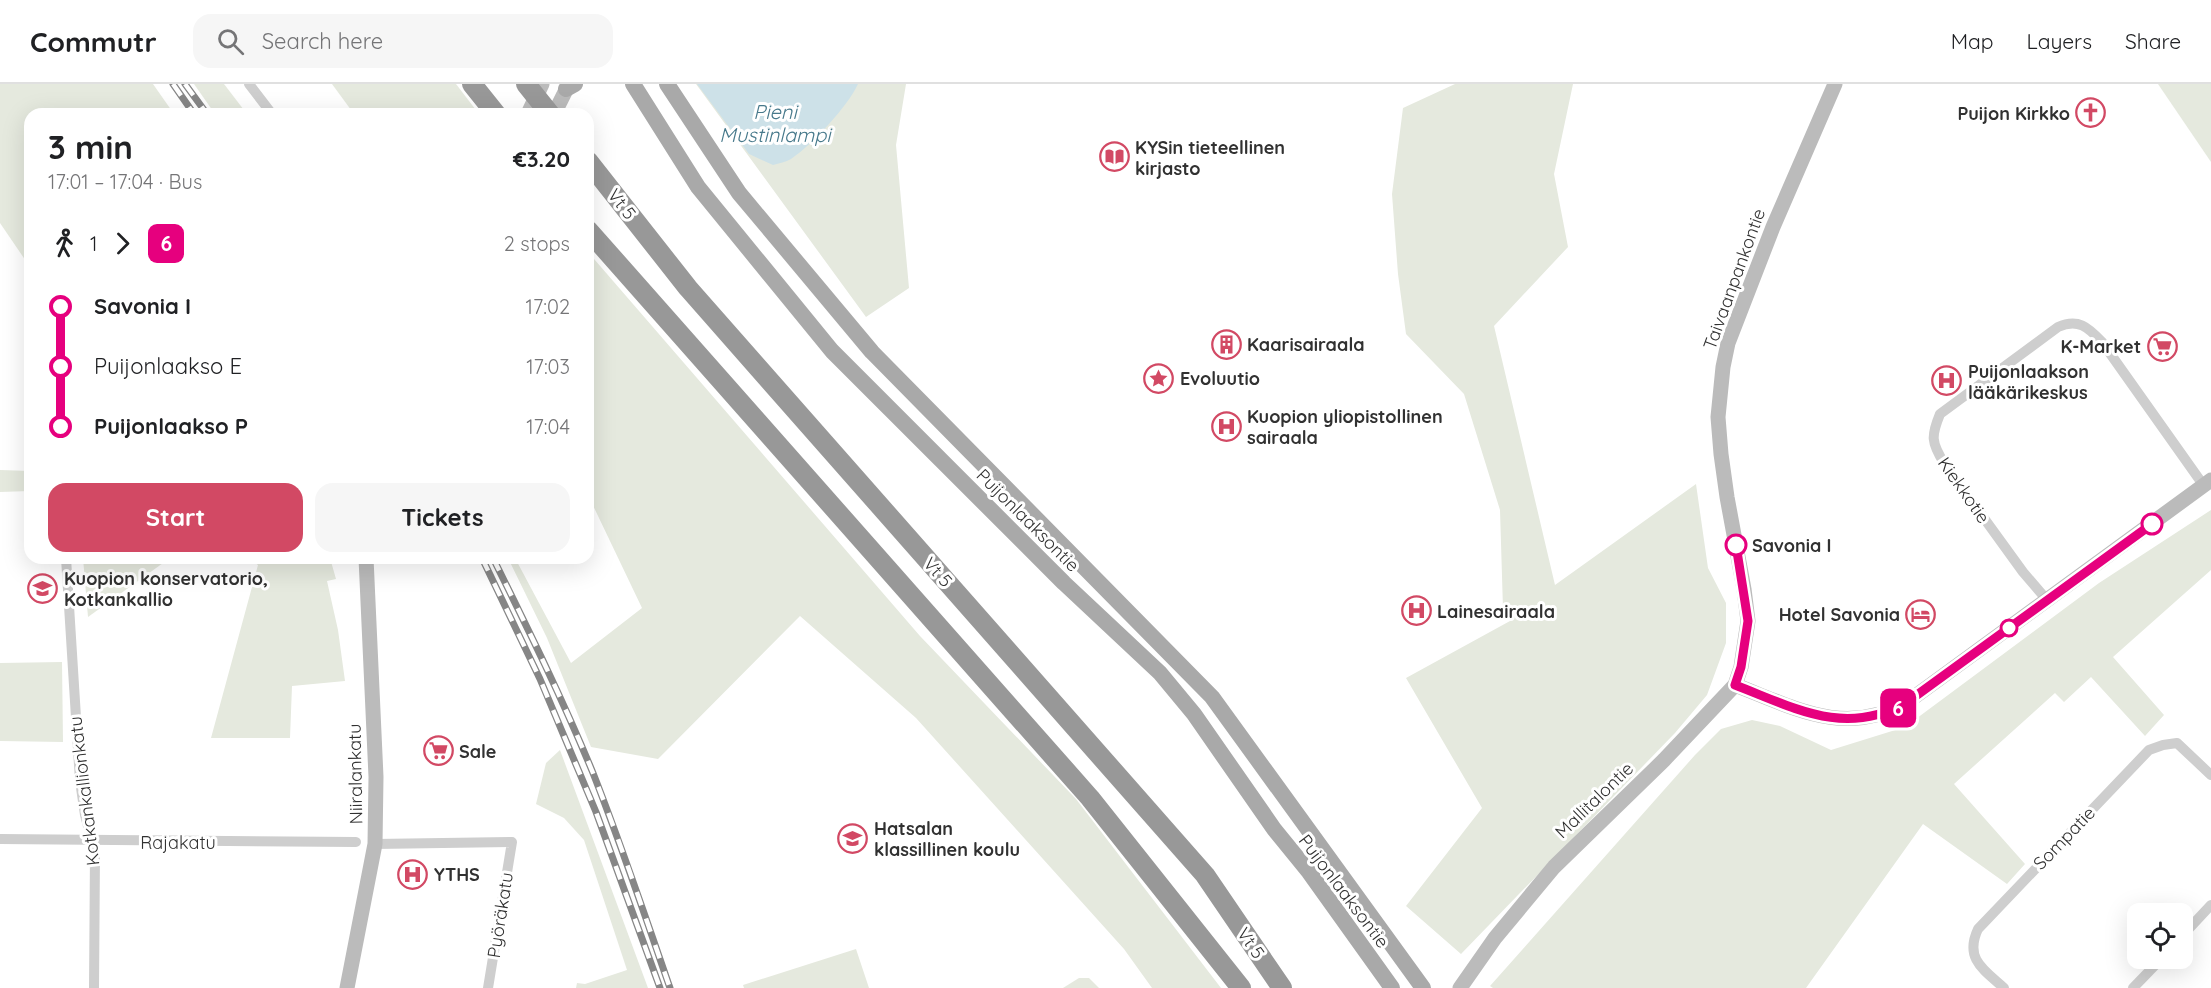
<!DOCTYPE html>
<html lang="en">
<head>
<meta charset="utf-8">
<style>
  :root { --surface:#fff; --page:#f6f6f6; --text:#202124; --muted:#757577; --line:#e0e0e0; --accent:#d24964 }
  body { margin:0; font-family:Quicksand,sans-serif; background:var(--page); color:var(--text); height:100vh; display:flex; flex-direction:column; font-size:22px; white-space:nowrap }
  * { box-sizing:border-box; margin:0 }
  p { font-size:20px; color:var(--muted) }
  .icon { flex:none; width:33px; height:33px; fill:none; stroke:currentColor; stroke-width:2; stroke-linecap:round; stroke-linejoin:round }
  .map { position:relative; flex:1; overflow:hidden }
  .drawer { position:absolute; left:24px; top:24px; width:570px; height:456px; display:flex; flex-direction:column; background:var(--surface); border-radius:18px; box-shadow:0 6px 24px #0002 }
  .drawer>* { flex:none }
  .badge { padding:0 12px; border-radius:9px; font-size:21px; line-height:39px }
  .tools { position:absolute; left:2127px; top:819px; display:grid; gap:12px }
  .tools a { display:grid; place-items:center; width:66px; height:66px; border-radius:12px; background:var(--surface); box-shadow:0 6px 24px #0002; font-size:30px }
  .map>.badge { position:absolute; translate:-50% -50%; box-shadow:0 0 0 3px #fff }
  .legs { display:flex; align-items:center; gap:9px; height:66px; padding:0 24px; font-size:20px }
  .legs p { margin-inline-start:auto }
  .head { display:flex; align-items:center; justify-content:space-between; height:102px; padding:0 24px }
  h1 { font-size:33px; font-weight:800; line-height:45px }
  .cta { display:flex; gap:12px; margin-top:auto; padding:12px 24px }
  .cta a { flex:1; height:69px; border-radius:18px; background:var(--accent); color:#fff; font-size:24px; font-weight:800; line-height:69px; text-align:center }
  .cta a+a { background:var(--page); color:var(--text) }
  ul { padding:0 24px; list-style:none }
  li { display:flex; align-items:center; gap:21px; height:60px; font-size:22px }
  li i { display:grid; place-items:center; width:9px; height:100%; margin:0 8px; background:currentColor }
  li i::after { content:''; width:15px; height:15px; margin:-8px; border:4px solid; border-radius:50%; background:var(--surface) }
  li p { margin-inline-start:auto }
  li:first-child i { background:linear-gradient(#0000 50%,currentColor 0) }
  li:last-child i { background:linear-gradient(currentColor 50%,#0000 0) }
  header { display:flex; align-items:center; gap:36px; box-sizing:border-box; height:84px; padding:0 30px; background:var(--surface); border-bottom:2px solid var(--line) }
  header strong { font-size:28px }
  nav { display:flex; gap:33px; margin-inline-start:auto; font-size:21px }
  .search { width:420px; height:54px; background:var(--page); display:flex; align-items:center; gap:15px; box-sizing:border-box; padding:0 21px; border-radius:18px; color:var(--muted); font-size:22px }
  .map>svg:first-child { display:block }
  .green { fill:#e5e9de }
  .water { fill:#cde1e8 }
  .lines { fill:none; stroke-linecap:round; stroke-linejoin:round }
  .street { stroke:#cecece; stroke-width:10 }
  .secondary { stroke:#bbb; stroke-width:15 }
  .primary { stroke:#a9a9a9; stroke-width:16 }
  .highway { stroke:#989898; stroke-width:20 }
  .rail-casing { stroke:#868686; stroke-width:7 }
  .rail { stroke:#fff; stroke-width:4.5; stroke-dasharray:14; stroke-linecap:butt }
  .highway-bridge { stroke:#989898; stroke-width:20 }
  .line-1-casing { stroke:#fff; stroke-width:14 }
  .line-1 { stroke:#e6007e; stroke-width:9 }
  .stop-1-dot { fill:#fff; stroke:#e6007e; stroke-width:3 }
  .labels { text-anchor:middle; dominant-baseline:central; stroke-width:6; stroke-linejoin:round; paint-order:stroke }
  .poi-label { font-size:18px; font-weight:bold; fill:#313131; stroke:#fff; text-anchor:start }
  .street-label { font-size:18px; fill:#313131; stroke:#fff }
  .stop-label { font-size:18px; font-weight:bold; fill:#313131; stroke:#fff; text-anchor:start }
  .water-label { font-size:20px; font-style:italic; fill:#47798b; stroke:#fff }
</style>
</head>
<body>
<header>
<strong>Commutr</strong>
<div class="search"><svg class="icon" aria-label="search" viewBox="0 0 24 24"><circle cx="10" cy="10" r="6"/><path d="M15 15l6 6"/></svg>Search here</div>
<nav><a>Map</a><a>Layers</a><a>Share</a></nav>
</header>
<div class="map">
<svg width="2211" height="904" viewBox="0 0 2211 904">
  <rect width="100%" height="100%" fill="#fff"/>
  <g class="green">
    <polygon points="0,0 153,0 174,30 30,30 30,183 0,139"/>
    <polygon points="194,0 224,0 247,30 215,30"/>
    <polygon points="332,0 456,0 479,30 354,30"/>
    <polygon points="696,0 906,0 896,61 909,204 866,233"/>
    <polygon points="1455,0 1573,0 1554,90 1568,163 1494,242 1555,501 1696,400 1708,484 1726,519 1726,559 1707,611 1675,649 1461,870 1406,822 1482,724 1406,594 1510,537 1503,525 1500,426 1464,310 1406,250 1398,190 1392,110 1403,24"/>
    <polygon points="2158,0 2211,0 2211,78"/>
    <polygon points="588,168 920,552 1076,715 1221,904 1152,904 1124,865 916,634 800,532 658,675 591,663 547,554 508,474 515,474 571,579 642,524 588,411"/>
    <polygon points="0,386 30,387 30,407 0,408"/>
    <polygon points="2211,426 2211,486 2113,573 2164,631 2145,652 2091,593 2064,618 2055,609 1954,700 2025,780 2007,800 1923,740 1806,904 1493,904 1490,902 1695,671 1721,645 1752,636 1780,642 1831,666 1905,643 2099,499"/>
    <polygon points="83,474 170,474 88,533"/>
    <polygon points="248,474 330,474 336,495 327,497 338,546 345,597 292,602 290,654 211,654 258,481"/>
    <polygon points="62,578 63,658 0,657 0,579"/>
    <polygon points="560,666 648,904 576,904 577,899 585,900 627,886 584,756 564,734 536,720 546,679"/>
    <polygon points="856,865 869,904 744,904 743,901"/>
    <polygon points="1079,894 1089,894 1099,904 1063,904"/>
  </g>
  <path class="water" d="M697,0H858C848,22 812,61 791,75C786,78 779,79 773,81L749,70Z"/>
  <g class="lines">
    <g class="street">
      <polyline points="249,0 272,30"/>
      <polyline points="66,474 80,697 85,731 95,768 94,904"/>
      <path d="M2047,516L2023,488L1944,379C1931,358 1931,352 1940,330L2058,243C2078,234 2088,243 2102,258L2204,402"/>
      <polyline points="0,755 356,758"/>
      <polyline points="375,760 512,758 488,904"/>
      <polyline points="2182,852 2211,821"/>
      <path d="M2004,904C1984,886 1964,875 1978,845L2149,666L2163,661L2177,659L2211,691"/>
      <polyline points="2133,904 2162,874"/>
    </g>
    <g class="secondary">
      <polyline points="528,30 542,0"/>
      <polyline points="554,30 569,0"/>
      <path d="M1735,601C1795,624 1844,653 1906,619L2211,396"/>
      <polyline points="347,904 375,760 376,693 366,474"/>
      <polyline points="1460,904 1495,854 1554,783 1664,676 1735,601 1741,583 1748,537 1744,505 1727,413 1721,370 1718,333 1723,283 1728,259 1773,143 1835,0"/>
    </g>
    <g class="primary">
      <polyline points="633,0 698,103 832,267 1064,499 1160,589 1194,630 1274,745 1309,788 1392,904"/>
      <polyline points="667,0 739,109 872,268 1212,613 1423,904"/>
      <polyline points="566,5 575,0"/>
    </g>
    <g class="highway">
      <polyline points="472,0 496,30"/>
      <polyline points="588,77 688,204 1205,791 1282,904"/>
      <polyline points="588,146 1090,714 1241,904"/>
    </g>
    <defs>
      <g id="rail">
        <polyline points="173,0 194,30"/>
        <polyline points="185,0 207,30"/>
        <polyline points="482,474 540,595 596,728 660,904"/>
        <path d="M493,474C528,545 563,616 593,689C621,760 645,832 670,904"/>
      </g>
    </defs>
    <use href="#rail" class="rail-casing"/>
    <use href="#rail" class="rail"/>
    <polyline class="highway-bridge" points="526,0 550,30"/>
  </g>
  <g class="lines">
    <defs>
      <path id="line-1" d="M1736,461L1748,537L1741,583L1735,601C1795,624 1844,653 1906,619L2152,440"/>
    </defs>
    <use href="#line-1" class="line-1-casing"/>
    <use href="#line-1" class="line-1"/>
  </g>
  <defs>
    <symbol id="church-ring" viewBox="-11 -11 22 22"><circle r="9.5" fill="#fff" stroke="#d24964" stroke-width="1.5"/><path d="M-1.2-6h2.4v3.5h3.3v2.4h-3.3V6h-2.4V-.1h-3.3v-2.4h3.3Z" fill="#d24964"/></symbol>
    <symbol id="library-ring" viewBox="-11 -11 22 22"><circle r="9.5" fill="#fff" stroke="#d24964" stroke-width="1.5"/><path d="M-6-4Q-3-5.5-.7-3.5V5Q-3 3-6 4ZM6-4Q3-5.5 .7-3.5V5Q3 3 6 4Z" fill="#d24964"/></symbol>
    <symbol id="building-ring" viewBox="-11 -11 22 22"><circle r="9.5" fill="#fff" stroke="#d24964" stroke-width="1.5"/><path d="M-4-6H4V6H1V3H-1V6H-4ZM-2.5-4.3h1.7v1.8h-1.7ZM.8-4.3h1.7v1.8H.8ZM-2.5-1h1.7V.8h-1.7ZM.8-1h1.7V.8H.8Z" fill="#d24964"/></symbol>
    <symbol id="supermarket-ring" viewBox="-11 -11 22 22"><circle r="9.5" fill="#fff" stroke="#d24964" stroke-width="1.5"/><path d="M-6-5.5h2.5l.6 2H6L4.5 2H-2.5L-4.4-4H-6ZM-1.5 3.2a1.3 1.3 0 1 0 .1 0ZM3 3.2a1.3 1.3 0 1 0 .1 0Z" fill="#d24964"/></symbol>
    <symbol id="sight-ring" viewBox="-11 -11 22 22"><circle r="9.5" fill="#fff" stroke="#d24964" stroke-width="1.5"/><path d="M0-6L1.8-2.2L6-1.7L2.9 1.2L3.7 5.4L0 3.3L-3.7 5.4L-2.9 1.2L-6-1.7L-1.8-2.2Z" fill="#d24964"/></symbol>
    <symbol id="hospital-ring" viewBox="-11 -11 22 22"><circle r="9.5" fill="#fff" stroke="#d24964" stroke-width="1.5"/><path d="M-5-5h3v3.5h4V-5h3V5h-3V1.5h-4V5h-3Z" fill="#d24964"/></symbol>
    <symbol id="school-ring" viewBox="-11 -11 22 22"><circle r="9.5" fill="#fff" stroke="#d24964" stroke-width="1.5"/><path d="M0-5L7-2L0 1L-7-2ZM-4 1L0 2.5L4 1V4Q0 6-4 4Z" fill="#d24964"/></symbol>
    <symbol id="hotel-ring" viewBox="-11 -11 22 22"><circle r="9.5" fill="#fff" stroke="#d24964" stroke-width="1.5"/><path d="M-6-4.5h1.5V1H6V5H4.5V3h-9V5H-6ZM-4 0a1.8 1.8 0 1 1 3.6 0ZM.5 0V-2.5h3Q6-2.5 6 0Z" fill="#d24964"/></symbol>
  </defs>
  <g fill-rule="evenodd">
    <use href="#church-ring" x="2074" y="12" width="33" height="33"/>
    <use href="#library-ring" x="1098" y="56" width="33" height="33"/>
    <use href="#building-ring" x="1210" y="244" width="33" height="33"/>
    <use href="#supermarket-ring" x="2146" y="246" width="33" height="33"/>
    <use href="#sight-ring" x="1142" y="278" width="33" height="33"/>
    <use href="#hospital-ring" x="1930" y="280" width="33" height="33"/>
    <use href="#hospital-ring" x="1210" y="326" width="33" height="33"/>
    <use href="#school-ring" x="26" y="488" width="33" height="33"/>
    <use href="#hospital-ring" x="1400" y="510" width="33" height="33"/>
    <use href="#hotel-ring" x="1904" y="514" width="33" height="33"/>
    <use href="#supermarket-ring" x="422" y="650" width="33" height="33"/>
    <use href="#school-ring" x="836" y="738" width="33" height="33"/>
    <use href="#hospital-ring" x="396" y="774" width="33" height="33"/>
  </g>
  <g class="stop-1-dot">
    <circle cx="2152" cy="440" r="10"/>
    <circle cx="1736" cy="461" r="10"/>
    <circle cx="2009" cy="544" r="8"/>
  </g>
  <g class="labels">
    <g class="poi-label">
      <text x="2070" y="29" text-anchor="end">Puijon Kirkko</text>
      <text x="1135" y="63">KYSin tieteellinen<tspan x="1135" dy="21">kirjasto</tspan></text>
      <text x="1247" y="260">Kaarisairaala</text>
      <text x="2141" y="262" text-anchor="end">K-Market</text>
      <text x="1968" y="287">Puijonlaakson<tspan x="1968" dy="21">lääkärikeskus</tspan></text>
      <text x="1180" y="294">Evoluutio</text>
      <text x="1247" y="332">Kuopion yliopistollinen<tspan x="1247" dy="21">sairaala</tspan></text>
      <text x="64" y="494">Kuopion konservatorio,<tspan x="64" dy="21">Kotkankallio</tspan></text>
      <text x="1437" y="527">Lainesairaala</text>
      <text x="1900" y="530" text-anchor="end">Hotel Savonia</text>
      <text x="459" y="667">Sale</text>
      <text x="874" y="744">Hatsalan<tspan x="874" dy="21">klassillinen koulu</tspan></text>
      <text x="434" y="790">YTHS</text>
    </g>
    <g class="street-label">
      <text transform="translate(622 120) rotate(52)">Vt 5</text>
      <text transform="translate(1734 195) rotate(-70)">Taivaanpankontie</text>
      <text transform="translate(1964 406) rotate(55)">Kiekkotie</text>
      <text transform="translate(1028 436) rotate(45)">Puijonlaaksontie</text>
      <text transform="translate(938 488) rotate(48)">Vt 5</text>
      <text transform="translate(355 690) rotate(-91)">Niiralankatu</text>
      <text transform="translate(84 707) rotate(-97)">Kotkankallionkatu</text>
      <text transform="translate(1594 716) rotate(-44)">Mallitalontie</text>
      <text transform="translate(2064 754) rotate(-46)">Sompatie</text>
      <text x="178" y="758">Rajakatu</text>
      <text transform="translate(1344 807) rotate(53)">Puijonlaaksontie</text>
      <text transform="translate(500 831) rotate(-81)">Pyöräkatu</text>
      <text transform="translate(1251 859) rotate(55)">Vt 5</text>
    </g>
    <g class="stop-label">
      <text x="1752" y="461">Savonia I</text>
    </g>
    <g class="water-label">
      <text x="775" y="27">Pieni<tspan x="775" dy="23">Mustinlampi</tspan></text>
    </g>
  </g>
</svg>
<div class="tools">
<a><svg class="icon" aria-label="locate" viewBox="0 0 24 24"><circle cx="12" cy="12" r="6"/><path d="M12 2v4M12 18v4M2 12h4M18 12h4"/></svg></a>
</div>
<b class="badge" style="left:1898px;top:624px;background:#e6007e;color:#fff">6</b>
<section class="drawer">
<div class="head"><div><h1>3 min</h1><p>17:01 – 17:04 · Bus</p></div><b>€3.20</b></div>
<div class="legs"><svg class="icon" aria-label="walk" viewBox="0 0 24 24"><circle cx="13" cy="4" r="2"/><path d="M13 8l-2 6 4 7M11 14l-3 7M7 12l3-4h3l4 4"/></svg>1<svg class="icon" aria-label="forward" viewBox="0 0 24 24"><path d="M9 5l7 7-7 7"/></svg><b class="badge" style="background:#e6007e;color:#fff">6</b><p>2 stops</p></div>
<ul>
<li><i style="color:#e6007e"></i><b>Savonia I</b><p>17:02</p></li>
<li><i style="color:#e6007e"></i><span>Puijonlaakso E</span><p>17:03</p></li>
<li><i style="color:#e6007e"></i><b>Puijonlaakso P</b><p>17:04</p></li>
</ul>
<div class="cta"><a>Start</a><a>Tickets</a></div>
</section>
</div>
</body>
</html>
